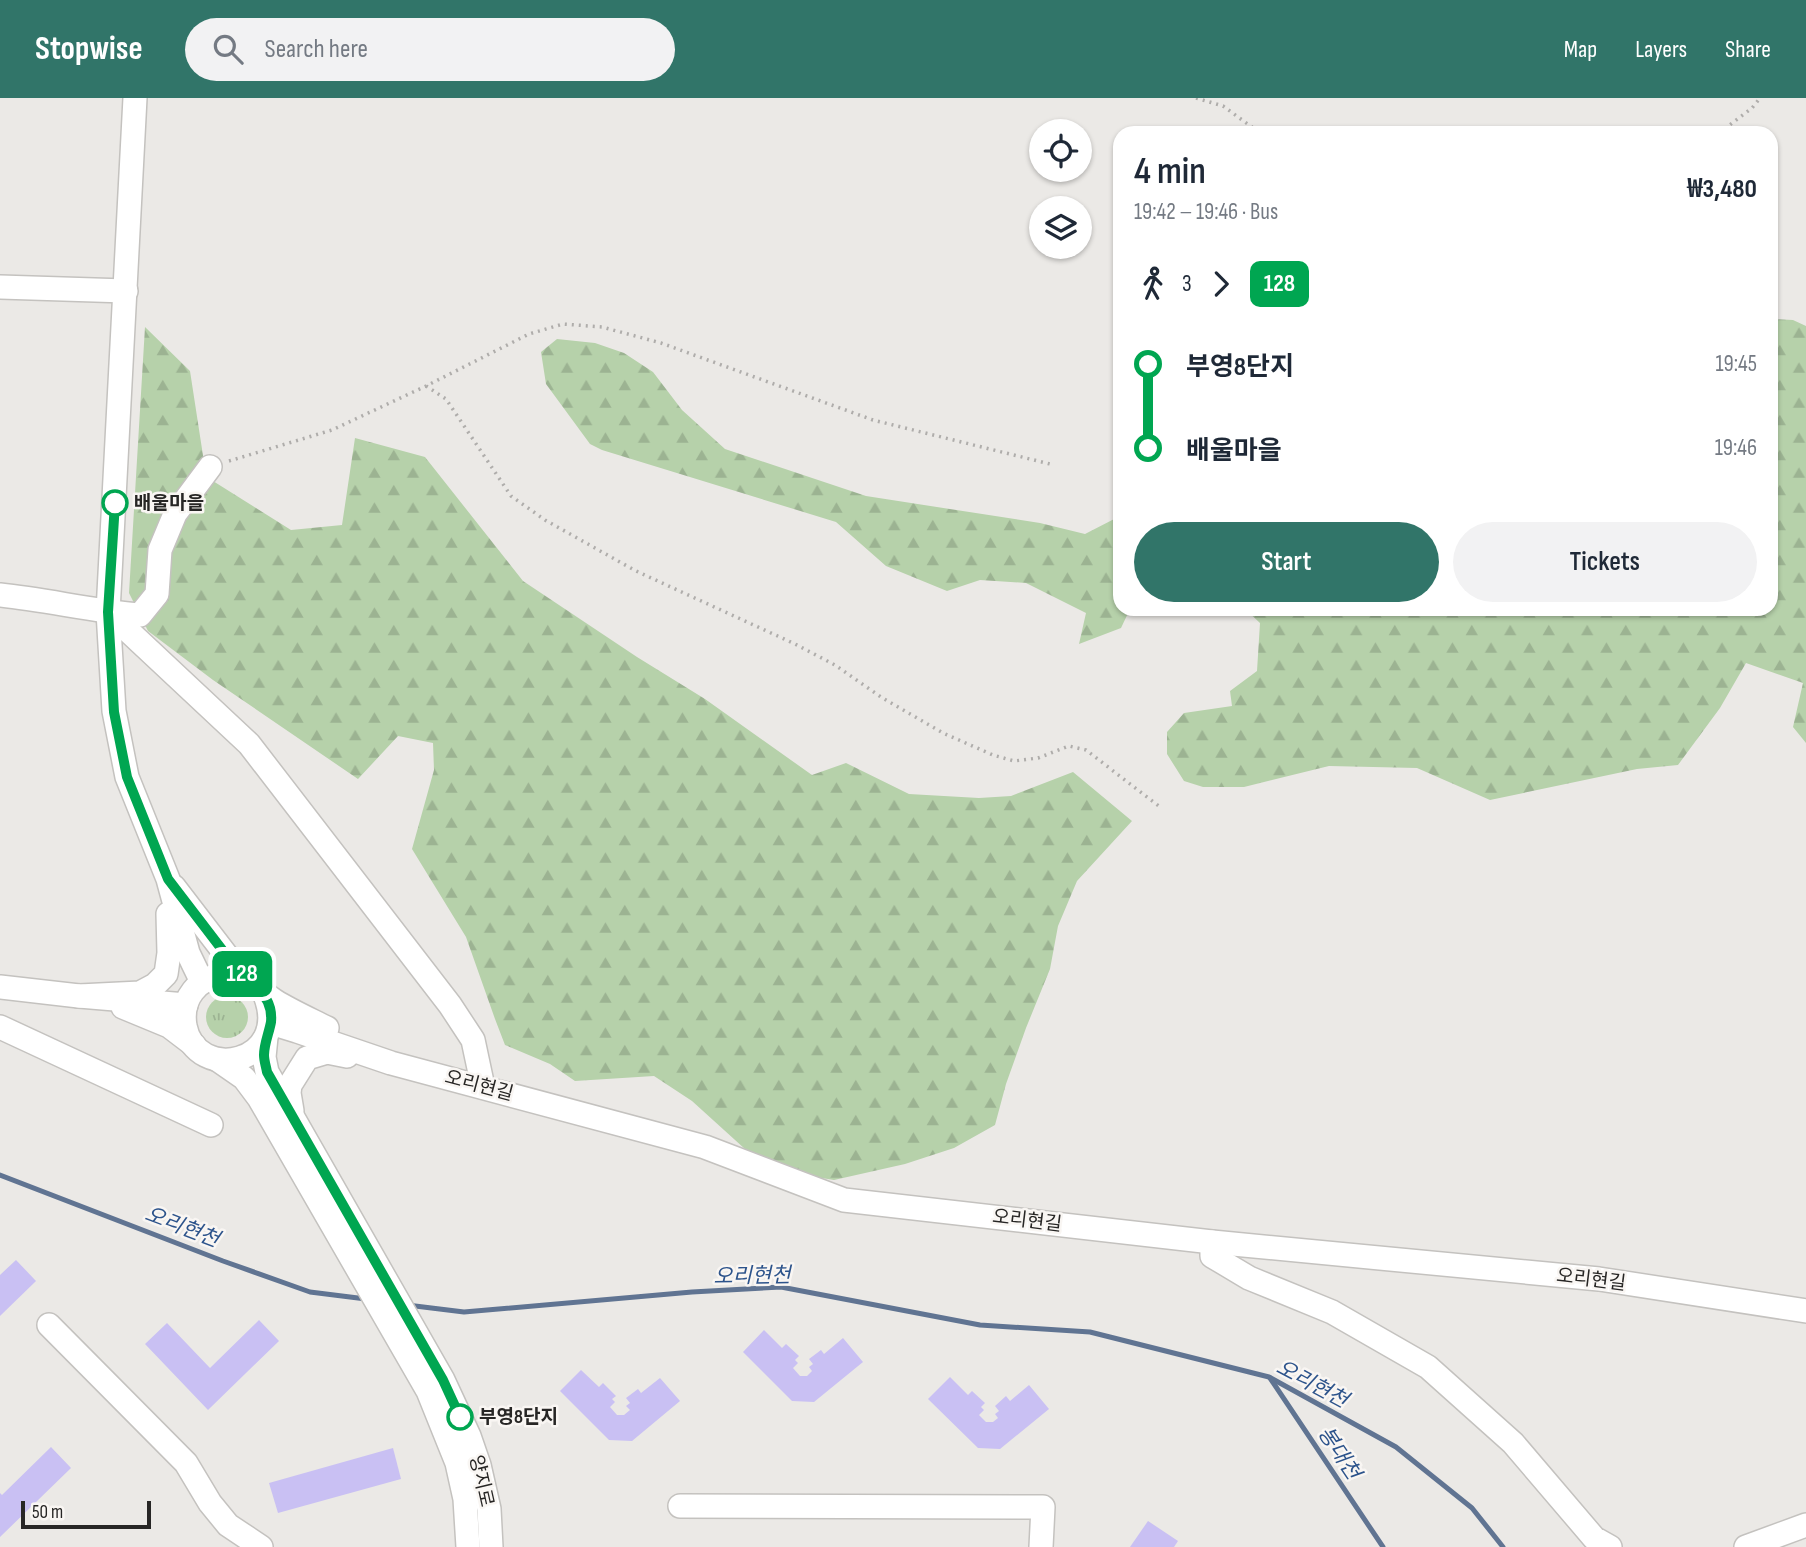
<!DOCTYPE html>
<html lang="en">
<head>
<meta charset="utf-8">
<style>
  :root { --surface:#fff; --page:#f2f2f3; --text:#1f2937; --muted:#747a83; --accent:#317569 }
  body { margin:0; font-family:"Sofia Sans Condensed","Noto Sans KR",sans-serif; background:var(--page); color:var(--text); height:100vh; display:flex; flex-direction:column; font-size:26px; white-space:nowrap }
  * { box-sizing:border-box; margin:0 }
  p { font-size:23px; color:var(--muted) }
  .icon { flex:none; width:38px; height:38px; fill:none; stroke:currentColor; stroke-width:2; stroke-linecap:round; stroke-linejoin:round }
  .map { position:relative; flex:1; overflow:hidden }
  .panel { position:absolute; left:1113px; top:28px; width:665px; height:490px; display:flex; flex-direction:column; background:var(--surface); border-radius:21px; box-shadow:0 2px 5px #0004 }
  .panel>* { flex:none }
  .badge { padding:0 14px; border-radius:10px; font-size:24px; line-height:46px }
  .fabs { position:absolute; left:1029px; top:21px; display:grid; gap:14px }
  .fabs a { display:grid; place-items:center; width:63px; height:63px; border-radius:50%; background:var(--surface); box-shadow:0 2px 5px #0004; font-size:35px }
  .scale { position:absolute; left:21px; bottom:18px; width:130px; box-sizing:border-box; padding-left:7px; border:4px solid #272625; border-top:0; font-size:19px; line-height:24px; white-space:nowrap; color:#272625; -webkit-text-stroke:5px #f9f6f3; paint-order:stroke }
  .map>.badge { position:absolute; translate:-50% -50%; box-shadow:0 0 0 4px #fff }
  .legs { display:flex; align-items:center; gap:10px; height:77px; padding:0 21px; font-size:23px }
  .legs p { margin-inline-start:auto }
  .head { display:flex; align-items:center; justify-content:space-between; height:119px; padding:0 21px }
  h1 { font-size:38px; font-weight:600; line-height:52px }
  .primary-button { display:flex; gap:14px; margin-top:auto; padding:14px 21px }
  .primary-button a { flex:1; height:80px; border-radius:42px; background:var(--accent); color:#fff; font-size:28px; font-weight:600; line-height:80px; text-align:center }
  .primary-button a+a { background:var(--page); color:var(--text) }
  ul { padding:0 21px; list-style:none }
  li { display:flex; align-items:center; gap:24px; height:84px; font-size:26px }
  li i { display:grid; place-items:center; width:10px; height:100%; margin:0 9px; background:currentColor }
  li i::after { content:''; width:18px; height:18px; margin:-9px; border:5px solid; border-radius:50%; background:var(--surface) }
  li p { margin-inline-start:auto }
  li:first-child i { background:linear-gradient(#0000 50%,currentColor 0) }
  li:last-child i { background:linear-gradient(currentColor 50%,#0000 0) }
  header { display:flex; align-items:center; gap:42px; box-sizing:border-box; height:98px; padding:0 35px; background:var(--accent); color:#fff }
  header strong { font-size:33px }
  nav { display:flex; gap:38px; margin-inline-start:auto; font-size:24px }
  .search { width:490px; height:63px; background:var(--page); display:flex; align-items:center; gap:18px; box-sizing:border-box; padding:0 24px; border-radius:38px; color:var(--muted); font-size:26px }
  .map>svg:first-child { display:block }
  .grass { fill:url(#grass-tufts) }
  .forest { fill:url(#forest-firs) }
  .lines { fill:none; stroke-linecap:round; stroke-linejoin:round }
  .stream { stroke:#607492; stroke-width:5 }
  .building { fill:#c9c0f3 }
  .minor-casing { stroke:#c4c2bf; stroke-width:26 }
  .path { stroke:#afadab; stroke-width:3.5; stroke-dasharray:2 5; stroke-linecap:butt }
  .minor { stroke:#fff; stroke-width:23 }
  .line-1-casing { stroke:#fff; stroke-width:16 }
  .line-1 { stroke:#00a651; stroke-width:10 }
  .stop-1-dot { fill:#fff; stroke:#00a651; stroke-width:3.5 }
  .labels { text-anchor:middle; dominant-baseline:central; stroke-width:5; stroke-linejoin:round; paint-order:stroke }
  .stop-label { font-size:19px; font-weight:bold; fill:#272625; stroke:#f9f6f3; text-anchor:start }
  .street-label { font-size:19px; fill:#272625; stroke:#f9f6f3 }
  .water-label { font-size:21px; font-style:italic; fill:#2c538b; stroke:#f9f6f3 }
</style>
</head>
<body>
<header>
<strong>Stopwise</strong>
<div class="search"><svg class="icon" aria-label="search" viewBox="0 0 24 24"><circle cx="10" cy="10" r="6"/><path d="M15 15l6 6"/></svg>Search here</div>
<nav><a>Map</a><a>Layers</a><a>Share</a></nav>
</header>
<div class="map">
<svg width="1806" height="1449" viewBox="0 0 1806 1449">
  <defs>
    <pattern id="grass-tufts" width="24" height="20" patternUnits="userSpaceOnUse" patternTransform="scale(1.75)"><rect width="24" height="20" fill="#b6d1aa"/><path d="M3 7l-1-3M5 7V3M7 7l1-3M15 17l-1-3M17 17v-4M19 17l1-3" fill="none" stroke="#9cb392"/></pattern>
    <pattern id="forest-firs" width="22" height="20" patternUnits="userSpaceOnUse" patternTransform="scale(1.75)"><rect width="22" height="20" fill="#b6d1aa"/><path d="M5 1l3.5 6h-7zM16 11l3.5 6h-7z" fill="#9cb392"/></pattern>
  </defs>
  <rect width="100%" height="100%" fill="#ebe9e6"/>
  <circle class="grass" cx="227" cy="919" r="21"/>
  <g class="forest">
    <polygon points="1771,221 1793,222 1806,228 1806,645 1793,629 1803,585 1746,565 1720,610 1678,667 1637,671 1490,702 1417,670 1329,668 1244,689 1203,689 1184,683 1167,656 1167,634 1184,615 1232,608 1230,593 1257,573 1260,525 1245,511 1771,511"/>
    <polygon points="145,229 190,273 204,364 213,383 291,432 342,427 355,340 425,359 523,483 637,559 705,601 812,677 846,665 909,696 979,700 1011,698 1073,674 1132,723 1077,783 1058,828 1050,871 1026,930 1006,986 995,1027 954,1050 905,1066 834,1082 767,1071 692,1003 654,978 575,983 550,966 505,947 495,921 466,839 412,751 434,672 433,645 398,638 358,681 213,582 148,533 129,495"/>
    <polygon points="557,241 595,245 624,255 653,274 682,312 725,351 866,398 1040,425 1085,436 1120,418 1120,511 1130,511 1121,530 1079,546 1086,515 1026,485 980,482 947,493 886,468 836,424 602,352 590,346 546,286 541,254"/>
  </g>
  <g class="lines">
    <g class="stream">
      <polyline points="0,1077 223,1163 310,1194 366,1201"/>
      <polyline points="407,1207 464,1214 692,1194 781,1189 980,1227 1090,1234 1269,1279 1396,1349 1472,1410 1503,1449"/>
      <polyline points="1270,1280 1383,1449"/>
    </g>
  </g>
  <g class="building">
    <polygon points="16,1162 36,1183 0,1218 0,1177"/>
    <polygon points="259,1222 279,1243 208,1312 145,1246 167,1225 210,1270"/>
    <polygon points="764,1232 782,1250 786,1246 799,1258 795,1262 798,1265 793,1270 800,1278 807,1278 812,1273 809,1269 813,1266 809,1261 821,1252 824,1256 843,1240 863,1264 814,1304 792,1303 743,1254"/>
    <polygon points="581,1272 599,1289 603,1285 616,1298 612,1301 615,1304 610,1309 617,1317 624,1317 630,1312 626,1308 630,1305 626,1300 638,1291 641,1295 660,1280 680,1303 632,1343 609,1342 560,1293"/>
    <polygon points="950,1279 968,1297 972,1293 985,1305 981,1309 984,1312 979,1317 986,1324 993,1324 998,1320 995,1316 999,1313 995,1308 1006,1298 1010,1303 1029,1287 1049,1311 1000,1351 978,1350 928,1301"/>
    <polygon points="51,1349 71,1370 0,1439 0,1395 2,1397"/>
    <polygon points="393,1350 401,1381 278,1415 269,1385"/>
    <polygon points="1148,1423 1178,1443 1174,1449 1130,1449"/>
  </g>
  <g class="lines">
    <defs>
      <g id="minor">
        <polyline points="135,0 108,514 114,613 127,679 168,781 188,855 202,884"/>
        <polyline points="0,189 126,193"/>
        <path d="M0,497C47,502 93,513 140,517L157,496L160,452L175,416L210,369"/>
        <polyline points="108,514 249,646 450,907 473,942 483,989"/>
        <polyline points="174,789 243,879"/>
        <polyline points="0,889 79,898 186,907"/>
        <path d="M265,897C292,966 196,986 185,928C183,916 185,903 193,893C208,874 236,871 255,886C263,892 265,897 275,903C291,913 309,921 327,930"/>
        <polyline points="79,898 140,895 155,887 166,876 169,855 168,816"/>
        <polyline points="123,909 169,928 194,947"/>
        <polyline points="271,925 297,933 391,965 705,1049 844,1102 1212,1144 1599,1181 1806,1213"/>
        <polyline points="0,929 211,1027"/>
        <polyline points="266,939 264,959 267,974 443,1282 469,1338 479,1367 489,1411 491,1449"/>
        <polyline points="218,962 244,980 259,1000 428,1293 457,1365 465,1401 468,1449"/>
        <polyline points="292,1013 289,995 290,987 307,960 327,954 347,958"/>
        <polyline points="1212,1144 1212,1158 1249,1180 1332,1214 1428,1269 1513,1345 1594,1440 1610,1449"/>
        <polyline points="49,1227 186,1365 210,1405 228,1427 261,1449"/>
        <polyline points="680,1408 1043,1409 1041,1449"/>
        <polyline points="1746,1449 1806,1427"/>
      </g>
    </defs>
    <use href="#minor" class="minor-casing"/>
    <g class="path">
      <polyline points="1196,0 1223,8 1260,35"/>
      <polyline points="1719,35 1752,10 1760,0"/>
      <polyline points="426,288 446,301 511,398 545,422 636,473 795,546 835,567 881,599 943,635 993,657 1014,663 1038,660 1069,648 1086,652 1160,709"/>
      <polyline points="229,363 332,332 426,288 529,236 563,226 602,229 661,245 873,322 1050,366"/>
    </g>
    <use href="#minor" class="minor"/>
  </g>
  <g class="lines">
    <defs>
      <path id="line-1" d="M115,405L108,514L114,614L127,679L168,781L243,879C260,889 273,903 271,924C269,935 264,946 264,957C264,963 266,968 267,974L443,1282L460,1319"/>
    </defs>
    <use href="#line-1" class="line-1-casing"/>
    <use href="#line-1" class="line-1"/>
  </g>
  <g class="stop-1-dot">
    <circle cx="115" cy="405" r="12"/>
    <circle cx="460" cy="1319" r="12"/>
  </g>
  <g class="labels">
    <g class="stop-label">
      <text x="134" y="405">배울마을</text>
      <text x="479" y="1319">부영8단지</text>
    </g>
    <g class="street-label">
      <text transform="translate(479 988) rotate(15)">오리현길</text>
      <text transform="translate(1027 1123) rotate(7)">오리현길</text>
      <text transform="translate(1591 1182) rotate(7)">오리현길</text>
      <text transform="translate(481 1383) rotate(77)">양지로</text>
    </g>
    <g class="water-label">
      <text transform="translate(182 1129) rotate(21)">오리현천</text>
      <text transform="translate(752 1178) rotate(-1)">오리현천</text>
      <text transform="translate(1312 1286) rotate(28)">오리현천</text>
      <text transform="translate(1339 1355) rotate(56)">봉대천</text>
    </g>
  </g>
</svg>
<div class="fabs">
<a><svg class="icon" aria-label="locate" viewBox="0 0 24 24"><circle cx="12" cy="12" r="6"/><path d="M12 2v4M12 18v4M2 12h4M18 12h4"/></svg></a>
<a><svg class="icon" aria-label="layers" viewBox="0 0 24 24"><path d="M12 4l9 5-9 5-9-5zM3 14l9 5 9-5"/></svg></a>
</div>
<div class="scale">50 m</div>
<b class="badge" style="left:242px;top:876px;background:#00a651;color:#fff">128</b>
<section class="panel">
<div class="head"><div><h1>4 min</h1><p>19:42 – 19:46 · Bus</p></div><b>₩3,480</b></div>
<div class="legs"><svg class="icon" aria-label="walk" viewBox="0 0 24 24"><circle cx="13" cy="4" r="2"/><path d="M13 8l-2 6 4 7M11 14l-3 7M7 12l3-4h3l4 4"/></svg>3<svg class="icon" aria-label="forward" viewBox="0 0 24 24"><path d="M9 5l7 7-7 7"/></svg><b class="badge" style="background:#00a651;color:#fff">128</b></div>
<ul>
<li><i style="color:#00a651"></i><b>부영8단지</b><p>19:45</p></li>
<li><i style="color:#00a651"></i><b>배울마을</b><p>19:46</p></li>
</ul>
<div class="primary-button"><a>Start</a><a>Tickets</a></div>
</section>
</div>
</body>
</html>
